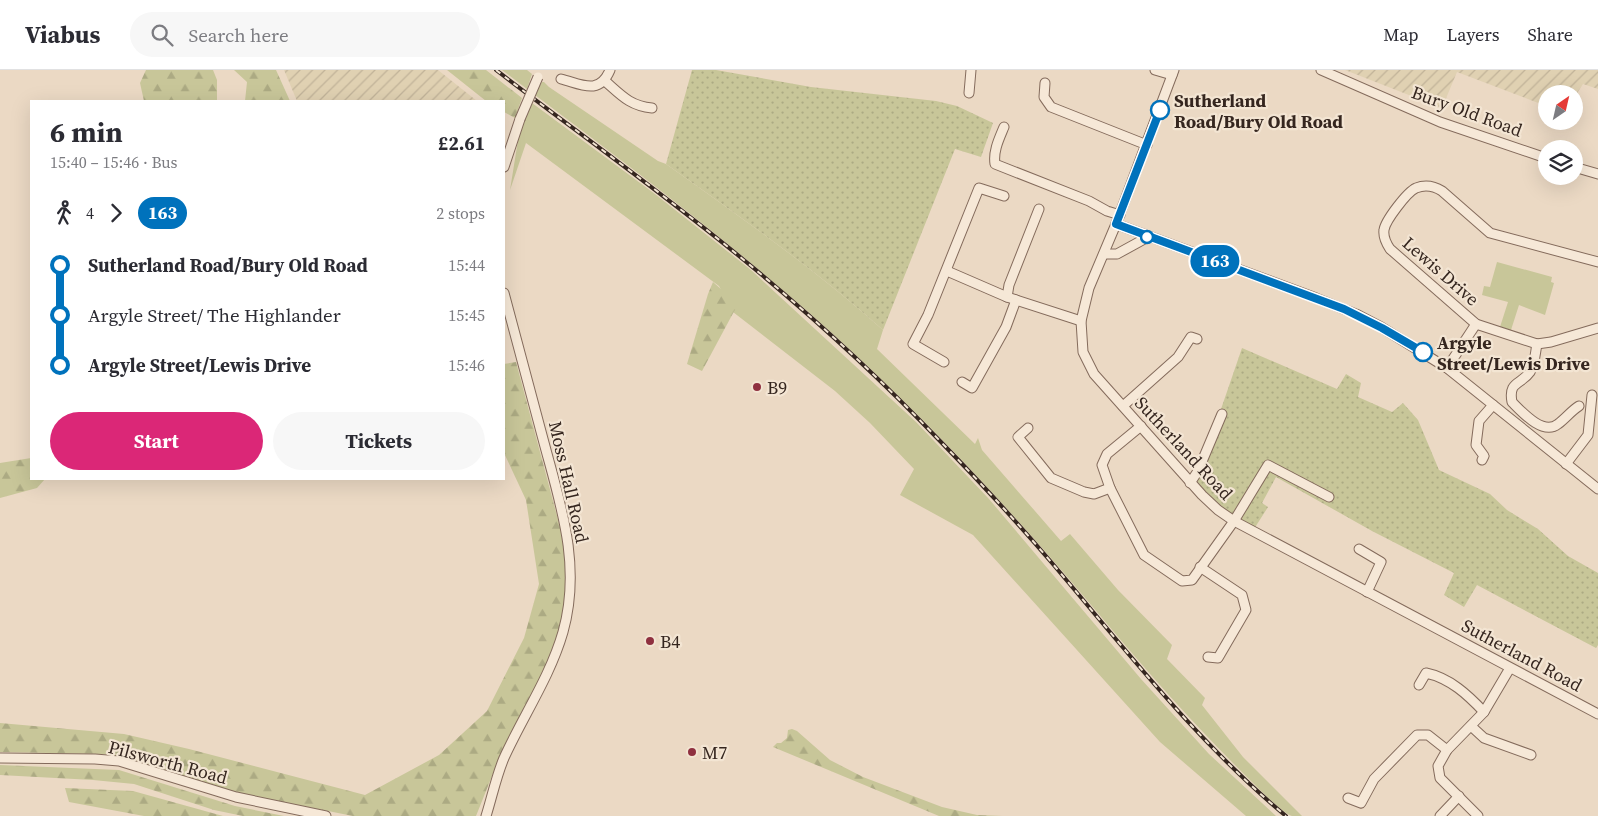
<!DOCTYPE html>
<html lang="en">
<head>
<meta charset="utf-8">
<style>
  :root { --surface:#fff; --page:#f7f7f7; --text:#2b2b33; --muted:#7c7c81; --line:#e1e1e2; --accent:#db2777 }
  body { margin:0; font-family:"Source Serif 4",serif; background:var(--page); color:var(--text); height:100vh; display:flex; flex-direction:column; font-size:19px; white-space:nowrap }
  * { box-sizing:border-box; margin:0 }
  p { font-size:16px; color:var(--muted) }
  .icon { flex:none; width:28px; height:28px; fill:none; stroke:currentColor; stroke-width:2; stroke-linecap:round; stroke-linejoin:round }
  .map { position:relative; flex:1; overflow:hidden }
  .drawer { position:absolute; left:30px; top:30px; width:475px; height:380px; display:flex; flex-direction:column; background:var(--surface); border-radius:0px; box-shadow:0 5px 20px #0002 }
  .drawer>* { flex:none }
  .badge { padding:0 10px; border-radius:16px; font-size:18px; line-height:32px }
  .needle { width:32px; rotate:34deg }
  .tools { position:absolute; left:1538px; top:15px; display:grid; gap:10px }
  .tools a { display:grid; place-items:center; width:45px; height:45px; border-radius:50%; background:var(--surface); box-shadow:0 5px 20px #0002; font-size:25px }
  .map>.badge { position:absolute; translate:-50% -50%; box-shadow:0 0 0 2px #fff }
  .legs { display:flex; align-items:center; gap:8px; height:55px; padding:0 20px; font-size:16px }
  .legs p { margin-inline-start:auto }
  .headline { display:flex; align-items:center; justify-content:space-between; height:85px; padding:0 20px }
  h1 { font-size:28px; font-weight:700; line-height:38px }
  .button { display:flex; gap:10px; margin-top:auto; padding:10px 20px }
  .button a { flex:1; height:58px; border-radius:30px; background:var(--accent); color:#fff; font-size:20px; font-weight:700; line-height:58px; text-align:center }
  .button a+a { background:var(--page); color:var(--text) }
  ul { padding:0 20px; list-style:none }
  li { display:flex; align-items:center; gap:18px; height:50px; font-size:19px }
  li i { display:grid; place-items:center; width:8px; height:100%; margin:0 6px; background:currentColor }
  li i::after { content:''; width:12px; height:12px; margin:-6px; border:4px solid; border-radius:50%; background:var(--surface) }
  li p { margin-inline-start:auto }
  li:first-child i { background:linear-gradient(#0000 50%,currentColor 0) }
  li:last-child i { background:linear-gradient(currentColor 50%,#0000 0) }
  header { display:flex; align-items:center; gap:30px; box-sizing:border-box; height:70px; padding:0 25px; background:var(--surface); border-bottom:1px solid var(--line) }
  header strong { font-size:24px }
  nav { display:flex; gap:28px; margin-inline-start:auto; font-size:18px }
  .search { width:350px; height:45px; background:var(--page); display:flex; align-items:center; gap:12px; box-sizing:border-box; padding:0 18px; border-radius:28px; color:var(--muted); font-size:19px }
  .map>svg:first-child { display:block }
  .farmland { fill:url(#farmland-furrows) }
  .grass { fill:#c8c699 }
  .forest { fill:url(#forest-firs) }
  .park { fill:url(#park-dots) }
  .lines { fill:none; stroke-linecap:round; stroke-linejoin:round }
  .minor-casing { stroke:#846b5c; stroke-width:11 }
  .minor { stroke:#f6e8d7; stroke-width:9 }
  .rail-casing { stroke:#35261f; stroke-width:4 }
  .rail { stroke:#f3e5d3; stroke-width:2; stroke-dasharray:5.5; stroke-linecap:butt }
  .minor-bridge-casing { stroke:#846b5c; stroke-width:11; stroke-linecap:butt }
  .minor-bridge { stroke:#f6e8d7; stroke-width:9 }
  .line-1-casing { stroke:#fff; stroke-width:11 }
  .line-1 { stroke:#0072bc; stroke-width:8 }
  .stop-1-dot { fill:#fff; stroke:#0072bc; stroke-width:2.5 }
  .poi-dot { fill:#8f303f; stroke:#f3e5d3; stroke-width:2 }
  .labels { text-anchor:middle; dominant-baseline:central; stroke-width:4.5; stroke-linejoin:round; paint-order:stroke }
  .stop-label { font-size:18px; font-weight:bold; fill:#35261f; stroke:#f3e5d3; text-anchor:start }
  .street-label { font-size:18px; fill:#35261f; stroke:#f3e5d3 }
  .poi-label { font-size:18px; fill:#35261f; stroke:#f3e5d3; text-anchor:start }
</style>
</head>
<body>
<header>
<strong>Viabus</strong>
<div class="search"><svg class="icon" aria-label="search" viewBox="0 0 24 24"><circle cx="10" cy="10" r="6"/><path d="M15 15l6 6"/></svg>Search here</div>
<nav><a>Map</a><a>Layers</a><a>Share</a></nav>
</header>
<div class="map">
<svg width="1598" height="746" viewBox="0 0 1598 746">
  <defs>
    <pattern id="farmland-furrows" width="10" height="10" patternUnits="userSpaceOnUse" patternTransform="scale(1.25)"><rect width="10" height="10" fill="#e0d1b2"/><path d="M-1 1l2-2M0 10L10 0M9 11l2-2" fill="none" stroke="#c1b399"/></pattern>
    <pattern id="forest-firs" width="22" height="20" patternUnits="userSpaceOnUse" patternTransform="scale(1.25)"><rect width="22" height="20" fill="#c8c699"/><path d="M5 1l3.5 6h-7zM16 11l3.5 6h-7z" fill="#acaa83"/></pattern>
    <pattern id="park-dots" width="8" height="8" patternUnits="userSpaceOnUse" patternTransform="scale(1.25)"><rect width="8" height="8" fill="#c8c699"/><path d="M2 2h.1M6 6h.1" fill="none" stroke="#acaa83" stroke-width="1.8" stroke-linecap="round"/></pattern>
  </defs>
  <rect width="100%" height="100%" fill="#ebd9c4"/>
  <g class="farmland">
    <polygon points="284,0 438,0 477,31 297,31"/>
    <polygon points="1345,0 1598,0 1598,19 1583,14 1574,28 1574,24 1546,24 1546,36 1457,2 1442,38"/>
  </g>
  <g class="grass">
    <polygon points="502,0 527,0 532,4 527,19"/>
    <path d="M542,12H544L549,17L658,91L666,94C740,147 815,199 883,260L877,279L975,374L978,368L982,380L1061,471L1070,464L1118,520L1172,575L1167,589L1205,628L1202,635L1243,687L1302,746C1299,746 1295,746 1292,746C1284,744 1262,722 1255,715C1203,664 1155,611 1108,555C1007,434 898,317 778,216C700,149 617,87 535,25Z"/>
    <polygon points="532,33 655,124 751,200 916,352 989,429 1141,609 1209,684 1276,746 1246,746 1160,672 973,465 900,425 914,399 870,353 835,321 733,242 719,216 526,73 510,120 519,64"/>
    <polygon points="1497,192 1552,207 1551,212 1554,213 1545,245 1519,235 1511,260 1500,257 1508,232 1482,225 1484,216 1490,217"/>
  </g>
  <g class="forest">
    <polygon points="146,0 213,0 217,10 217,31 144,31 140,13"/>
    <polygon points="234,0 276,0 290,31 245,31 247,12"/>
    <polygon points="447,0 486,0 522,28 515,48 504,42 504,31 486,31"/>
    <polygon points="713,212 738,234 702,301 687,294 708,224"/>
    <path d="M516,292L564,472C566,497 568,523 563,548C554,590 530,627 510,665C497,692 487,719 476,746H353L238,723L129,688L102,684L0,682V653L124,664L189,679L365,725L439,685L487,641L524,568L539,514L526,430L504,383V294Z"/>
    <polygon points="31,388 31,409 45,409 37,418 0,428 0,393"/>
    <polygon points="792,659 797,661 830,690 863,707 942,737 977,745 1003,746 939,746 773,677 777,673 781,673 787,668 788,660"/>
    <polygon points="0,695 119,700 235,736 284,746 243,746 214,740 134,714 93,710 0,705"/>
    <polygon points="65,718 133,721 223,746 144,746 69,732"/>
  </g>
  <g class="park">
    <path d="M692,0H716L811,17L936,31L957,36L993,53L981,87L955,79L883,260C815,199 740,147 666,94Z"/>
    <polygon points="1242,278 1337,319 1346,304 1361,313 1358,327 1392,342 1403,333 1418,350 1439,400 1490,424 1507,440 1538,459 1568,486 1598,503 1598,575 1596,578 1477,515 1464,537 1444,525 1454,503 1372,461 1276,407 1262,433 1268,437 1254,459 1221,438 1190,409 1220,342"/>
  </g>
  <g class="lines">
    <defs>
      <g id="minor">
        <polyline points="1155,0 1172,5"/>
        <polyline points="1174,0 1116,154 1089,218 1081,251 1083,282 1094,304 1202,425 1218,440 1234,451 1598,644"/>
        <polyline points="1321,0 1440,52 1546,88"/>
        <path d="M561,9C581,14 599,26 610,0"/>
        <path d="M605,11C621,25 630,36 652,38"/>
        <polyline points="1045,13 1044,27 1051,37 1147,75"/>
        <polyline points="969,23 971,0"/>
        <path d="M1004,57C999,69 993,81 995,94L1089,131L1107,141L1120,145"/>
        <polyline points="504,97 520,49"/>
        <polyline points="1574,97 1598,104"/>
        <polyline points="1116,154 1316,228 1356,244 1381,257 1447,298 1598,419"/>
        <polyline points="1104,184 1117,184 1148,167"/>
        <path d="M1598,192L1490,163L1442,121C1434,116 1426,114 1416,118C1407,122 1385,151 1384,160C1383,167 1386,173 1390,179L1476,254L1537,274L1551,272L1598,258"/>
        <polyline points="947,201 1007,227 1081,251"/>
        <polyline points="1007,227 1009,215 1039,139"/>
        <path d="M1537,274C1535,284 1535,294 1530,302C1521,315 1508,311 1512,332C1522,342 1543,366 1558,354C1566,348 1571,341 1579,336"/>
        <polyline points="944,292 913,274 928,245 979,118 1004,126"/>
        <polyline points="1447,298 1476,254"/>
        <polyline points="962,312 972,318 1006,257 1016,230"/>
        <polyline points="1123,336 1178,287 1191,267 1197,269"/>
        <polyline points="1141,356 1107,384 1102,395 1110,418 1144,485 1182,511 1192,510 1234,451 1268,395 1329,427"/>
        <polyline points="1028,358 1018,367 1051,408 1084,422 1094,424 1110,418"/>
        <polyline points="1482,390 1484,386 1476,375 1479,351 1493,335"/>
        <polyline points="1566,394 1588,365 1592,325"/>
        <polyline points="1190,413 1198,401 1222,344"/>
        <polyline points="1359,479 1381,492 1367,522"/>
        <polyline points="1200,497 1242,525 1246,540 1218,588 1208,587"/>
        <path d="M1419,615L1426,603C1450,608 1468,625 1484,642"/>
        <polyline points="1471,656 1484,668 1531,685"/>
        <polyline points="0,688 95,689 119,691 236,727 326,746"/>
        <polyline points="1348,728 1361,733 1374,709 1417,665 1428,665 1447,680"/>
        <path d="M486,746C492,727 496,707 504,688C523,646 550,607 563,562C582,495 560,433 543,369C530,321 517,272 504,223"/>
        <polyline points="1440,746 1459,726"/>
        <polyline points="1478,746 1440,708 1438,696 1447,680 1484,642 1510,598"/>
      </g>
    </defs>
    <use href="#minor" class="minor-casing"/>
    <use href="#minor" class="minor"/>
    <defs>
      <path id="rail" d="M496,0C577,62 660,121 739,186C810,244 878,306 941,372C979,411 1016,451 1052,493C1126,580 1197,672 1286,746"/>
    </defs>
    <use href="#rail" class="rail-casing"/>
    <use href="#rail" class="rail"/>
    <defs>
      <polyline id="minor-bridge" points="520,49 538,7"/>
    </defs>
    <use href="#minor-bridge" class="minor-bridge-casing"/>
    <use href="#minor-bridge" class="minor-bridge"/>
  </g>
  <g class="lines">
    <defs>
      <polyline id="line-1" points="1160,40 1116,154 1344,239 1382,258 1423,282"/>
    </defs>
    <use href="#line-1" class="line-1-casing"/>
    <use href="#line-1" class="line-1"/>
  </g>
  <g class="stop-1-dot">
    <circle cx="1160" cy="40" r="9"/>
    <circle cx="1147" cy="167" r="6"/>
    <circle cx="1423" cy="282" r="9"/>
  </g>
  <g class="poi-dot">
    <circle cx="757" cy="317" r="5"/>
    <circle cx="650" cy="571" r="5"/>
    <circle cx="692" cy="682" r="5"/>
  </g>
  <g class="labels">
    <g class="stop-label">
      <text x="1174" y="30">Sutherland<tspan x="1174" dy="21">Road/Bury Old Road</tspan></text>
      <text x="1437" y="272">Argyle<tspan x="1437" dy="21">Street/Lewis Drive</tspan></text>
    </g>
    <g class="street-label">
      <text transform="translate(1467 41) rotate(20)">Bury Old Road</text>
      <text transform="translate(1441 201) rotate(41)">Lewis Drive</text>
      <text transform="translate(1184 378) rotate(47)">Sutherland Road</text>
      <text transform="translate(569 412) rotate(77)">Moss Hall Road</text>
      <text transform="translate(1522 585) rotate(28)">Sutherland Road</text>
      <text transform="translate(168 692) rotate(15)">Pilsworth Road</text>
    </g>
    <g class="poi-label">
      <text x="767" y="317">B9</text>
      <text x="660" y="571">B4</text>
      <text x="702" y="682">M7</text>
    </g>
  </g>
</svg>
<div class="tools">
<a><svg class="needle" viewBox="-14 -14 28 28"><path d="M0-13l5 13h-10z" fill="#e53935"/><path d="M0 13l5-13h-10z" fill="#7c7c81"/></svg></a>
<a><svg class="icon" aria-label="layers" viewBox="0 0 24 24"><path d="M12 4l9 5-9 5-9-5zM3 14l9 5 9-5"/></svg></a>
</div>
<b class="badge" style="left:1215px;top:191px;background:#0072bc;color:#fff">163</b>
<section class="drawer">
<div class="headline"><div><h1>6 min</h1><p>15:40 – 15:46 · Bus</p></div><b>£2.61</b></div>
<div class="legs"><svg class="icon" aria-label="walk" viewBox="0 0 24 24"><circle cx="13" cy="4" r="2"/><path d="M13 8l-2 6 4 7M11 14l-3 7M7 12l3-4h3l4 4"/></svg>4<svg class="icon" aria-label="forward" viewBox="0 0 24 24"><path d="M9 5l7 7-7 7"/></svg><b class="badge" style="background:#0072bc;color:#fff">163</b><p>2 stops</p></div>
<ul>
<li><i style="color:#0072bc"></i><b>Sutherland Road/Bury Old Road</b><p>15:44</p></li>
<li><i style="color:#0072bc"></i><span>Argyle Street/ The Highlander</span><p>15:45</p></li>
<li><i style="color:#0072bc"></i><b>Argyle Street/Lewis Drive</b><p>15:46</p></li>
</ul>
<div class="button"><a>Start</a><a>Tickets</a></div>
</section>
</div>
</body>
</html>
